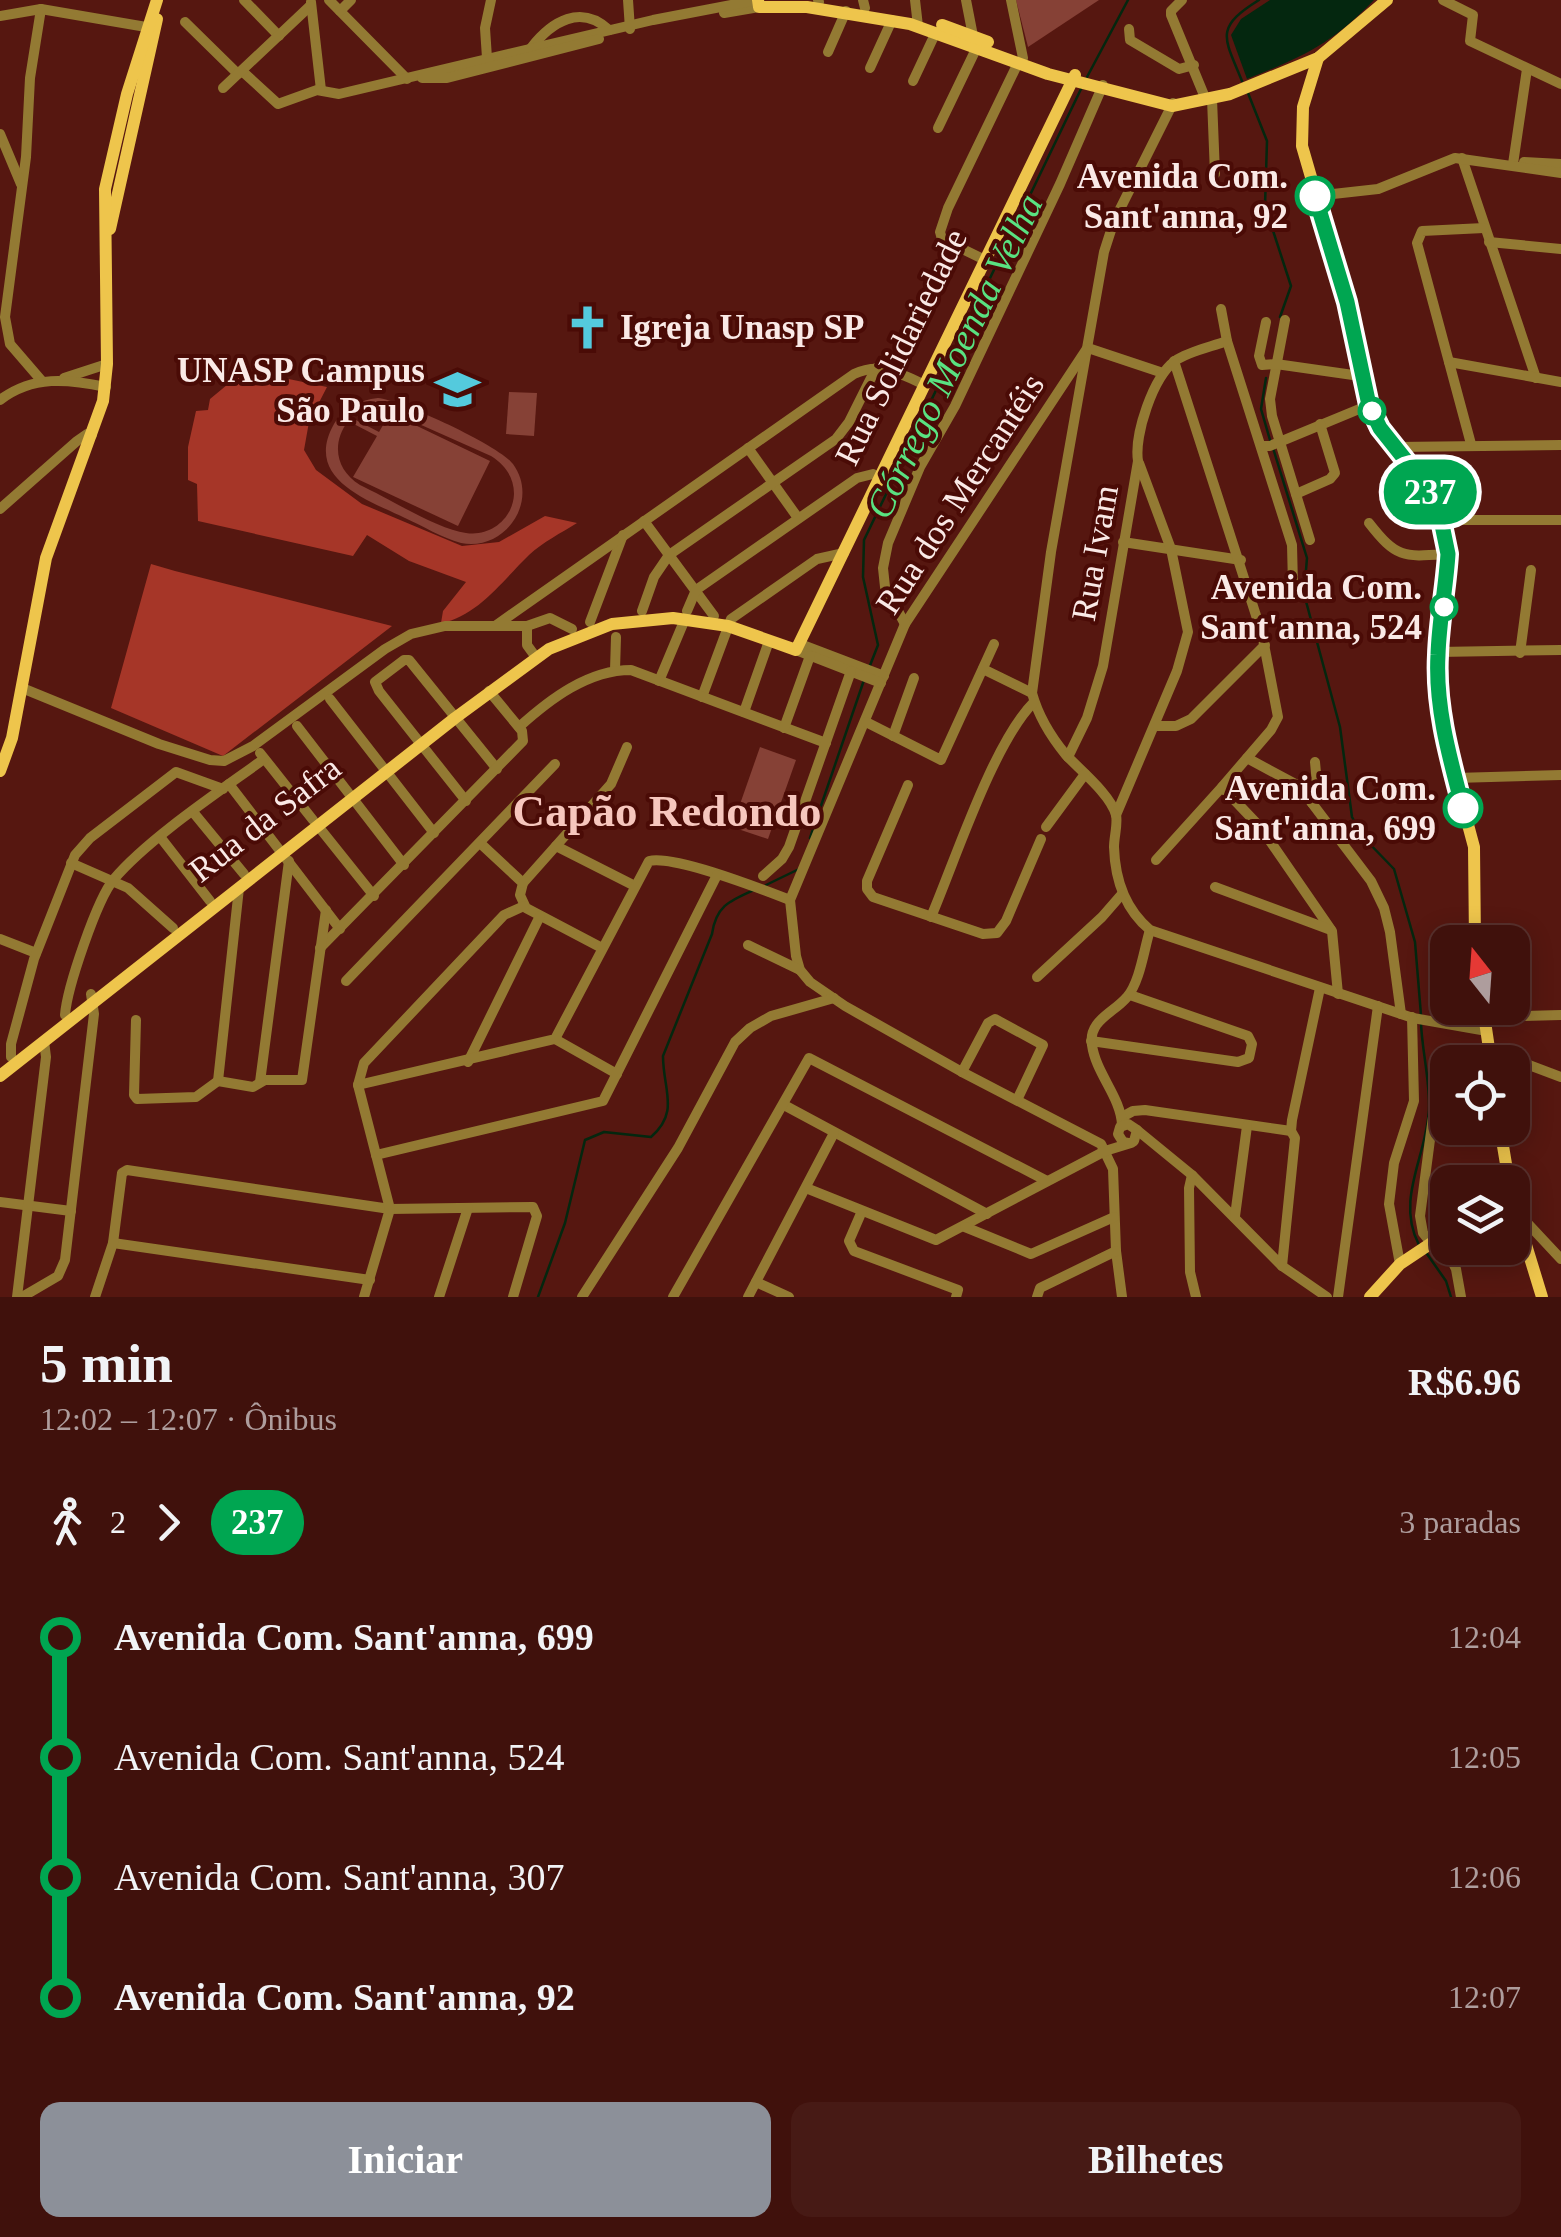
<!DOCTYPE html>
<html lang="pt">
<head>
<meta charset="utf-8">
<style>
  :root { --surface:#40110c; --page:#471a15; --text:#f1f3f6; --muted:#ae9d9d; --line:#59312d; --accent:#8c9099 }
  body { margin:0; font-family:"Times New Roman",serif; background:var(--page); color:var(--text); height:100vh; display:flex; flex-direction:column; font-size:38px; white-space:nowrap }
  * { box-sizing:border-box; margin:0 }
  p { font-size:32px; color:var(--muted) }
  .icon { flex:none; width:55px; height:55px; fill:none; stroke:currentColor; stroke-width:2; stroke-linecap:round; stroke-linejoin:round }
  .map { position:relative; height:1297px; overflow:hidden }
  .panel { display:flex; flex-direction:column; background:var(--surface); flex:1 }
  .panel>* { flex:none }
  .badge { padding:0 20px; border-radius:32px; font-size:35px; line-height:65px }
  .needle { width:65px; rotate:343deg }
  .tools { position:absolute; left:1430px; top:925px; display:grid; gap:20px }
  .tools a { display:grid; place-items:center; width:100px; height:100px; border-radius:20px; background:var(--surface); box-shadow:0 5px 25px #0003,0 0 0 2px var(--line); font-size:50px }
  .map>.badge { position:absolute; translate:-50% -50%; box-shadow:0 0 0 5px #fff }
  .legs { display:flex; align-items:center; gap:15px; height:110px; padding:0 40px; font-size:32px }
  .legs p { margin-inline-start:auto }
  .summary { display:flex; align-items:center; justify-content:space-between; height:170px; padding:0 40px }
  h1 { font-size:55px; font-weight:700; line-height:75px }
  .primary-button { display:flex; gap:20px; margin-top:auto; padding:20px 40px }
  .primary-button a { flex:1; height:115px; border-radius:20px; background:var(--accent); color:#fff; font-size:40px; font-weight:700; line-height:115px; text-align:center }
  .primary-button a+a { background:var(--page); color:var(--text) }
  ul { padding:0 40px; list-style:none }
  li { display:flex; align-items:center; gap:35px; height:120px; font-size:38px }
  li i { display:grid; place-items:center; width:15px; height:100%; margin:0 12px; background:currentColor }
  li i::after { content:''; width:25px; height:25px; margin:-12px; border:8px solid; border-radius:50%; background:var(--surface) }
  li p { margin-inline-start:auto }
  li:first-child i { background:linear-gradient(#0000 50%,currentColor 0) }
  li:last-child i { background:linear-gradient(currentColor 50%,#0000 0) }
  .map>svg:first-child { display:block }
  .green { fill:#864136; fill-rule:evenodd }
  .forest { fill:#a63628 }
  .water { fill:#04270f }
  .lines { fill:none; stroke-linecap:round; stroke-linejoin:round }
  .stream { stroke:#04270f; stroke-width:2.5 }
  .minor { stroke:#937a33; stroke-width:10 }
  .major { stroke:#eec54c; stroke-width:12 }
  .line-1-casing { stroke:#fff; stroke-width:22 }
  .line-1 { stroke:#00a651; stroke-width:15 }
  .stop-1-dot { fill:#fff; stroke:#00a651; stroke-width:5 }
  .labels { text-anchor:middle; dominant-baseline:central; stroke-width:8; stroke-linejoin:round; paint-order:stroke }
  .stop-label { font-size:35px; font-weight:bold; fill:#fae9e6; stroke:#4a0b06; text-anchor:end }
  .poi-label { font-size:35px; font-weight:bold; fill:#fae9e6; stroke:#4a0b06; text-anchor:start }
  .street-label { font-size:35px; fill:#fae9e6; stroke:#4a0b06 }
  .water-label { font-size:38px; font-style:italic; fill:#59e281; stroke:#4a0b06 }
  .district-label { font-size:45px; font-weight:bold; fill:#f6c6bd; stroke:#4a0b06 }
</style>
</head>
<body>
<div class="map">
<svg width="1561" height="1297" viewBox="0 0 1561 1297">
  <rect width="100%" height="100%" fill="#561710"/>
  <g class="green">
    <polygon points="1016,0 1099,0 1028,47"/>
    <polygon points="509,392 537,393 534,436 506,434"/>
    <path d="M378,398C401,400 500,446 513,464C540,501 505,552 461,543C442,538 423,526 405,518C368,500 303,479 334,424C343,408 359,400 378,398ZM383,408L491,456C505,465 514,477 514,494C513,519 490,537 466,533C437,529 388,498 360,485C336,470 331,444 348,421L377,436L353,477L458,526L490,461L390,413L379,432L352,418L369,409Z"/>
    <polygon points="760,747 796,760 768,839 732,827"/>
  </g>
  <g class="forest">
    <path d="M245,370L327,387L309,422L304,450L316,470L362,504L462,546L499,542L545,516L577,523C561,533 543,542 529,555C503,580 478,616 441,623L443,611L466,582L409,561L367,535L353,556L198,521L197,484L188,480V447L196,411L208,410L210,399Z"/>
    <polygon points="151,564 175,571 392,626 223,756 111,708"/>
  </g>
  <path class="water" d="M1270,0H1374C1332,44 1302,57 1247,79L1231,35L1241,19Z"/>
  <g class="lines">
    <g class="stream">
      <polyline points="1087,77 1128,0"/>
      <path d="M1242,81C1224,37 1214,28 1259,0"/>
      <polyline points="1248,93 1267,141 1265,206 1291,286 1280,317"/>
      <polyline points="1266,378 1261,409 1270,440"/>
      <polyline points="1273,448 1307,558 1304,594 1340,727 1352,817 1364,838 1394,869 1415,942 1421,1015"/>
      <polyline points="869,668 878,645 863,577 864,540 1081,89"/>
      <polyline points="810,838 864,680"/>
      <polyline points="766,885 799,869"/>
      <path d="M1419,1245C1395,1199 1427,1156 1429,1109C1430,1080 1422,1051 1421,1023"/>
      <polyline points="1425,1251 1446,1281 1451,1297"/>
      <path d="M538,1297L565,1223L585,1140L604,1132L651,1137C680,1112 663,1090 663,1056L712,934C716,906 729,901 754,890"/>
    </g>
    <g class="minor">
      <polyline points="244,0 279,36"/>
      <polyline points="329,0 407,79"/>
      <polyline points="628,0 630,29"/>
      <polyline points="818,0 819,2"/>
      <polyline points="863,0 865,8"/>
      <polyline points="915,0 918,26"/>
      <polyline points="966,0 973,36"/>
      <polyline points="1011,0 1023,58"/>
      <polyline points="1182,0 1171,11 1171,15 1206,100"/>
      <polyline points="1443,0 1473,15 1470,41 1561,84"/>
      <polyline points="311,2 321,90"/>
      <polyline points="41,9 30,78 26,157 5,317 10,344 41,380"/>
      <polyline points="340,11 351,0"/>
      <polyline points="724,13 759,7"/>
      <polyline points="0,16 41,9 152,28"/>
      <polyline points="185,22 238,74"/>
      <polyline points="1129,29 1130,40 1179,69 1194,65"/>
      <path d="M531,48C552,21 581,4 609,30"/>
      <polyline points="828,52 846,11"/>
      <polyline points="487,58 485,28 491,0"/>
      <polyline points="870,68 892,20"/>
      <polyline points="242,71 278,104 317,90 339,94 653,20 757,0"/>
      <polyline points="422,78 447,78 599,39"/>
      <polyline points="913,81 936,32"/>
      <polyline points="223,88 310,6"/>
      <polyline points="1212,99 1215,174"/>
      <path d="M1173,103L1114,221L1104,252L1051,552L1032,693C1038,715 1052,738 1066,755C1080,770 1111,795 1116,815C1118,824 1114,837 1114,847C1115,880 1125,909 1150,930L1413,1018L1487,1031"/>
      <polyline points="938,128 977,47"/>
      <polyline points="0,134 21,184"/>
      <polyline points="1462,158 1536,378"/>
      <polyline points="1524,162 1561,164"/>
      <polyline points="1513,164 1527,69"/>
      <polyline points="1315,196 1378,189 1455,158 1561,173"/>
      <polyline points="1489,242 1561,249"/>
      <polyline points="985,260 942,239 940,232 948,208 1018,63"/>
      <polyline points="1221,309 1227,341 1292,545 1293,585"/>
      <polyline points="1285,320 1270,399 1272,416 1310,540"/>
      <polyline points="1266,322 1259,356 1262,365 1276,364 1360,376"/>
      <polyline points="1088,348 1163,373"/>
      <polyline points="1086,350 905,624 790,900 796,956 800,970 810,982 845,1006 962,1072 1101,1144 1113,1169 1116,1251 1122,1297"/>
      <polyline points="1449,362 1561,382"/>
      <polyline points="64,378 107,364"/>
      <path d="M0,400C33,375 68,379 106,387"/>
      <polyline points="1471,444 1417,243 1422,231 1484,228"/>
      <polyline points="1262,446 1270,446 1369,405"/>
      <polyline points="1396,447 1561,445"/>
      <polyline points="748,448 798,518"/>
      <polyline points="1296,494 1330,479 1335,473 1320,424"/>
      <polyline points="0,509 77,441 87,434 92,435"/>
      <polyline points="1441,520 1561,520"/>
      <polyline points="644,521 714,616"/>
      <path d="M1369,523C1397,559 1404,557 1448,554"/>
      <polyline points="1123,542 1241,560"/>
      <polyline points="642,611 654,577 669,555 836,439 849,422 876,368"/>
      <polyline points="687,611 696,590 857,478 873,474"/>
      <polyline points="590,622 623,535"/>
      <polyline points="905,624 885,587 883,568 888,543 920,467 955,406 1060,184 1103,85"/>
      <path d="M495,626L854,374C880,362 900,373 925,385"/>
      <polyline points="527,626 527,645 535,656"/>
      <polyline points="800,644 884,676"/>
      <polyline points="796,650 881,683"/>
      <polyline points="1438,652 1561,650"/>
      <polyline points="1520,653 1531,570"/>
      <polyline points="983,669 1032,693"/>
      <polyline points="615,670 616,637"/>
      <polyline points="659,681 685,619"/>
      <polyline points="22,688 159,744 210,760 224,761 253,746 385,649 411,634 445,626 527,626 550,618 572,629"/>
      <polyline points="702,697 731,619 817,559 844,553"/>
      <polyline points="330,699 434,833"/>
      <polyline points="744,712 769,641"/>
      <polyline points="866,722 941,760 994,644"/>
      <polyline points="297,726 404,865"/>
      <polyline points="1156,726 1176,726 1191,719 1265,645"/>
      <path d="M519,727C550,699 588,670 631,670L826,743"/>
      <polyline points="784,728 810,656"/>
      <polyline points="893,736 914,678"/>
      <polyline points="260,753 313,820"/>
      <path d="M1068,757L1087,718L1103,666L1138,461C1134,435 1153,377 1175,361C1189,351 1211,347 1227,341"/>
      <polyline points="1247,758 1299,786 1371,881 1384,908 1390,932 1401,1014"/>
      <polyline points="1455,778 1561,775"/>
      <polyline points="229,784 340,929"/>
      <polyline points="908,785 867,881 867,889 873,897 983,934 997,933 1006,921 1041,839"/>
      <polyline points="1222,787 1261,828 1332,931 1338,994"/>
      <polyline points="466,801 379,691 375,682 404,660 409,660 497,769"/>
      <polyline points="1312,803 1318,795 1315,762"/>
      <polyline points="193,812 244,874"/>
      <polyline points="1116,815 1177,671 1188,632 1171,549 1139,463"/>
      <polyline points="318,826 374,896"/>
      <polyline points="1046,827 1085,774"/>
      <polyline points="161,838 210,901"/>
      <polyline points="480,843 523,883 520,895 526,908 602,948"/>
      <polyline points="556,846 633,885"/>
      <polyline points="1156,860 1222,787 1271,730 1278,717 1262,634 1174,361"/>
      <polyline points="71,863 128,888 173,928"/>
      <polyline points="763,876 782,859 789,847 851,671"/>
      <polyline points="523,883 611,784 627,747"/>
      <polyline points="1215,887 1331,930"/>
      <path d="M931,917C955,861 993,743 1034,702"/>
      <polyline points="0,939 36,953"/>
      <polyline points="748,945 800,970"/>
      <polyline points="320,948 523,741 522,731 489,691"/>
      <polyline points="1037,977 1102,917 1122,894"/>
      <polyline points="346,981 555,764"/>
      <path d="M65,1015C67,988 97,899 114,879C149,838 220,791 264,759"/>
      <polyline points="1484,1017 1561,1015"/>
      <polyline points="136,1020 134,1095 137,1099 196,1097 218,1081"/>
      <polyline points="555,1039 617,1074"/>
      <polyline points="1091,1041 1238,1062 1249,1058 1252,1044 1248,1036 1130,995"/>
      <polyline points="1489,1050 1561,1077"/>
      <polyline points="11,1057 11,1044 34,959 75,855 90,838 176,772 223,789"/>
      <polyline points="468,1062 540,916"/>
      <polyline points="962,1072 988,1023 995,1019 1043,1045 1017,1100"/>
      <polyline points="218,1081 253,1087 265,1080 302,1080 326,910"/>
      <polyline points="218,1081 239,888"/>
      <polyline points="260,1082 289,861"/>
      <path d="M358,1085L555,1039L649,861C675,855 761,889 790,900"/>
      <polyline points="784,1105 987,1214"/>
      <polyline points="1122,1117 1133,1111 1145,1110 1291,1131"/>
      <path d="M1122,1125C1121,1097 1096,1074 1092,1045C1088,1020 1114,1013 1127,997C1140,982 1144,949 1150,930"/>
      <polyline points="1137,1130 1192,1175 1282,1266 1327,1297"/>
      <polyline points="376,1155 603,1101 717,875"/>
      <polyline points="1192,1175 1189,1188 1190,1272 1196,1297"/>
      <polyline points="806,1188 936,1240 1105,1151 1131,1143 1134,1141 1137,1130 1128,1124 1120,1127 1118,1134 1123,1142 1128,1143"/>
      <polyline points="0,1202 71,1211"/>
      <polyline points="862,1211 849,1241 854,1251 958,1290 956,1297"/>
      <polyline points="1516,1211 1561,1259"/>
      <polyline points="1235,1216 1247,1126"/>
      <polyline points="965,1227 1031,1254 1114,1217"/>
      <polyline points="1440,1237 1456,1269 1461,1297"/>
      <polyline points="113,1243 370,1280"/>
      <polyline points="1431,1243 1423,1233 1420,1216 1434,1109"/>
      <polyline points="1400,1264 1389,1204 1394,1163 1414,1101 1412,1017"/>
      <polyline points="1282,1266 1295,1138 1291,1131 1292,1120 1320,988"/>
      <polyline points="756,1282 789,1297"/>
      <polyline points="17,1297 46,1057 44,1041"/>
      <polyline points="22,1297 58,1276 65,1260 94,1014 91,994"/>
      <polyline points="95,1297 113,1243 122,1173 127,1170 390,1209 533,1207 537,1216 513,1297"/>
      <polyline points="364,1297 390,1209 358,1085 364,1063 504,915 524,906"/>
      <polyline points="439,1297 468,1208"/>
      <polyline points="582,1297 678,1148 735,1042 750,1028 771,1016 834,998"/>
      <polyline points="673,1297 809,1058 1047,1181"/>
      <polyline points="748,1297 834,1133"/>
      <polyline points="1037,1297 1040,1288 1116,1251"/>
      <polyline points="1338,1297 1378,1006"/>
    </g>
    <g class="major">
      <polyline points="758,0 759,7 807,7 910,24 1048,74 1172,106 1230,94 1318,58 1387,0"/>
      <polyline points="942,25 988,42"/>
      <polyline points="1318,58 1303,107 1302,146 1347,301 1360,376 1380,428 1430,491 1441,520 1448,554 1438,652 1439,686 1449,754 1474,847 1475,942"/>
      <polyline points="110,229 157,19"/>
      <polyline points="0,771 12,738 46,558 103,401 107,364 105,189 127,94 157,0"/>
      <polyline points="1483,1008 1491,1062"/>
      <polyline points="0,1076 455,718 549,649 612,624 673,618 728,626 796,650 1075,75"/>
      <polyline points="1500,1128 1509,1182"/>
      <polyline points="1512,1199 1542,1297"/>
      <polyline points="1370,1297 1400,1264 1448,1232"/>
    </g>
  </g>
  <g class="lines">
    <defs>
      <path id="line-1" d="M1315,196L1347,302L1369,405L1380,428L1430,491L1441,520L1448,554C1446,587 1439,621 1438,655C1435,707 1450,759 1463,808"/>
    </defs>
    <use href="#line-1" class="line-1-casing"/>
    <use href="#line-1" class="line-1"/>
  </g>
  <defs>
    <symbol id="church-bare" viewBox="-9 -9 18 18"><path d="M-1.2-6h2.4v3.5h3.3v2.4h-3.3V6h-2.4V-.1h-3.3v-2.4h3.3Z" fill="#54cadd" stroke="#4a0b06" stroke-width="2.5" paint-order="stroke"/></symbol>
    <symbol id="university-bare" viewBox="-9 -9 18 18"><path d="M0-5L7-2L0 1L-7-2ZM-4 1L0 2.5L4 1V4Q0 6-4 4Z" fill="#54cadd" stroke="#4a0b06" stroke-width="2.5" paint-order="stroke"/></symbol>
  </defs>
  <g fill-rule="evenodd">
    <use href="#church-bare" x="556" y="296" width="63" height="63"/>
    <use href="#university-bare" x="426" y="358" width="63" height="63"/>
  </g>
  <g class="stop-1-dot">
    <circle cx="1315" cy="196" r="18"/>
    <circle cx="1372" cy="411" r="12"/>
    <circle cx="1444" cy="607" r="12"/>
    <circle cx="1463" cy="808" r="18"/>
  </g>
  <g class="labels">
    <g class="stop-label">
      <text x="1288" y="176">Avenida Com.<tspan x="1288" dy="40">Sant'anna, 92</tspan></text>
      <text x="1422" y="587">Avenida Com.<tspan x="1422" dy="40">Sant'anna, 524</tspan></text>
      <text x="1436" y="788">Avenida Com.<tspan x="1436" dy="40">Sant'anna, 699</tspan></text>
    </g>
    <g class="poi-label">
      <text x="620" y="327">Igreja Unasp SP</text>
      <text x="425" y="370" text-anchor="end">UNASP Campus<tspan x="425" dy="40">São Paulo</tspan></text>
    </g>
    <g class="street-label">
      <text transform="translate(901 347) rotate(-64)">Rua Solidariedade</text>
      <text transform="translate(960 494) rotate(-57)">Rua dos Mercantéis</text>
      <text transform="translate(1095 553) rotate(-80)">Rua Ivam</text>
      <text transform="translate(265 819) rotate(-38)">Rua da Safra</text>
    </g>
    <g class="water-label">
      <text transform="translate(954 356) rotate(-64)">Córrego Moenda Velha</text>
    </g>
    <g class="district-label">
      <text x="667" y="811">Capão Redondo</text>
    </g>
  </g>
</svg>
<div class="tools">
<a><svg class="needle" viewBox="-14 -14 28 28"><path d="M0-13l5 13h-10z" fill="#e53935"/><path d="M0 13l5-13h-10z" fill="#ae9d9d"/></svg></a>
<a><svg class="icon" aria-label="locate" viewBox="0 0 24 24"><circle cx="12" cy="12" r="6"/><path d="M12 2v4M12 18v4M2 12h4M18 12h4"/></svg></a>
<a><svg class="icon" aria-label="layers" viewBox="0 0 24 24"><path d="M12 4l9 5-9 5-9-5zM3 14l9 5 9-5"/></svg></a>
</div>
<b class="badge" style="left:1430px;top:492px;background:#00a651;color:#fff">237</b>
</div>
<section class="panel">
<div class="summary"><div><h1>5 min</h1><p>12:02 – 12:07 · Ônibus</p></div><b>R$6.96</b></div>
<div class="legs"><svg class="icon" aria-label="walk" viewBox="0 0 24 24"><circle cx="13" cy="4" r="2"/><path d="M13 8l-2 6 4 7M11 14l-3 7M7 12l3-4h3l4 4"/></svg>2<svg class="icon" aria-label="forward" viewBox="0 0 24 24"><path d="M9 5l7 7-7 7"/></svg><b class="badge" style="background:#00a651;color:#fff">237</b><p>3 paradas</p></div>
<ul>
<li><i style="color:#00a651"></i><b>Avenida Com. Sant'anna, 699</b><p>12:04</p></li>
<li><i style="color:#00a651"></i><span>Avenida Com. Sant'anna, 524</span><p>12:05</p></li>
<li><i style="color:#00a651"></i><span>Avenida Com. Sant'anna, 307</span><p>12:06</p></li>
<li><i style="color:#00a651"></i><b>Avenida Com. Sant'anna, 92</b><p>12:07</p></li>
</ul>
<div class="primary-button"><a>Iniciar</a><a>Bilhetes</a></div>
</section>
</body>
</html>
